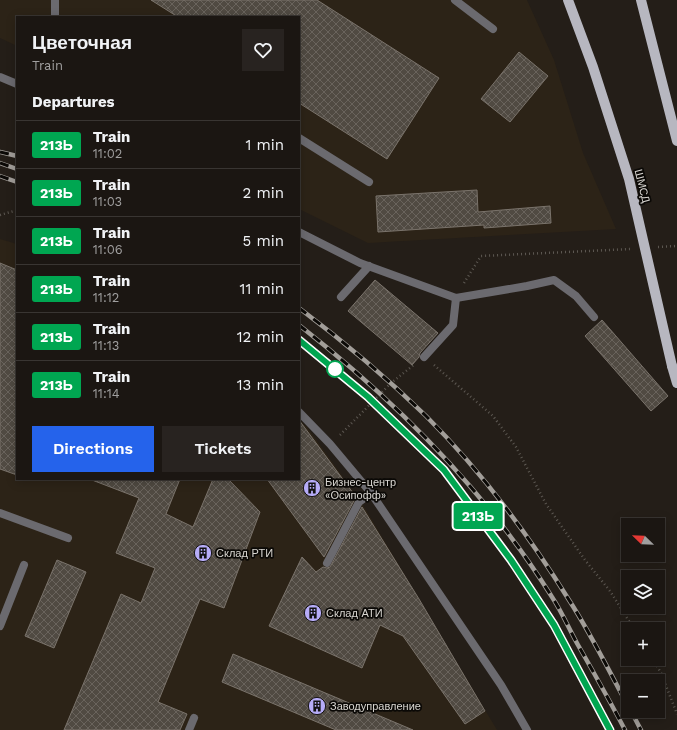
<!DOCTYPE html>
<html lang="en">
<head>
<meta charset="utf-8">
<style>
  :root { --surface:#1b1612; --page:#282320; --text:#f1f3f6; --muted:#a09f9f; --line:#393532; --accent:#2563eb }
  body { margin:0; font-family:"Work Sans",sans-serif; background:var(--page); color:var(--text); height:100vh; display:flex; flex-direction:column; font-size:15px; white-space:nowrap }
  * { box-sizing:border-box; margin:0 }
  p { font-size:13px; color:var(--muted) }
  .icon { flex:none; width:22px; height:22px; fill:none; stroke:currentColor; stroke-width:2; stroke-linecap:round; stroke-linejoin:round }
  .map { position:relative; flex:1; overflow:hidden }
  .drawer { position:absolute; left:16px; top:16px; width:284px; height:464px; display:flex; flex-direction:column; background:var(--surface); border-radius:0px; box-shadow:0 2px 10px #0003,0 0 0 1px var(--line) }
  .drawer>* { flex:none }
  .badge { padding:0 8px; border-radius:3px; font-size:14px; line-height:26px }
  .needle { width:26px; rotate:293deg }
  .fabs { position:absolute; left:621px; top:518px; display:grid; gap:8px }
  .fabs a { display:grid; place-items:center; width:44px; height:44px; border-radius:0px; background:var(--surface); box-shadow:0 2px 10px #0003,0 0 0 1px var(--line); font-size:20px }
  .map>.badge { position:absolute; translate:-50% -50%; box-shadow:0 0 0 2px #fff }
  h2 { padding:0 16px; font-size:15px; line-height:36px }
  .round { display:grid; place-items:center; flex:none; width:42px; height:42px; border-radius:0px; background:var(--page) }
  .head { display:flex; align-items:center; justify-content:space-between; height:68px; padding:0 16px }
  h1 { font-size:19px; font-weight:600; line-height:30px }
  .action { display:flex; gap:8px; margin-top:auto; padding:8px 16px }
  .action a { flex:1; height:46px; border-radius:0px; background:var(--accent); color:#fff; font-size:16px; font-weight:600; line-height:46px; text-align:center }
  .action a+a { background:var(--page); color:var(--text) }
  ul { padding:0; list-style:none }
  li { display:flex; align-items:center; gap:12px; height:48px; padding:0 16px; border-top:1px solid var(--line) }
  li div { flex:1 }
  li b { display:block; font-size:15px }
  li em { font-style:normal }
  li .badge { min-width:44px; font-weight:700; text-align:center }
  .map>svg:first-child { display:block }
  .built { fill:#2c2317 }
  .building { fill:url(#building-cross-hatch); stroke:#7a736b }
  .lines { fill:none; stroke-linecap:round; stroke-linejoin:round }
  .path { stroke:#5d5852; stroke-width:2.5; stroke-dasharray:1 3; stroke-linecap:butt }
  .lane { stroke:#6b6a6f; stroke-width:8 }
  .primary { stroke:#b7b7c0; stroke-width:10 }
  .rail-casing { stroke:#a29e99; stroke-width:4.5 }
  .rail { stroke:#0b0906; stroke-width:3; stroke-dasharray:9; stroke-linecap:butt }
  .primary-bridge { stroke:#b7b7c0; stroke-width:10 }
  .line-casing { stroke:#fff; stroke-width:9 }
  .line { stroke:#00a651; stroke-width:6 }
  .stop-dot { fill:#fff; stroke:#00a651; stroke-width:2 }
  .labels { text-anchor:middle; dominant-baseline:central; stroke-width:3.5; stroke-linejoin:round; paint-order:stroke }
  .street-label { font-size:11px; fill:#d9d6d1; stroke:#0b0906 }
  .poi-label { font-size:11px; fill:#d9d6d1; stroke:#0b0906; text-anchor:start }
</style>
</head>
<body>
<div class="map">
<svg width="677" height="730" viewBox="0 0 677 730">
  <defs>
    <pattern id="building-cross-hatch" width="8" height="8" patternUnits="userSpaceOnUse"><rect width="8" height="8" fill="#504a42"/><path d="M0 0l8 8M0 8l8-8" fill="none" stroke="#69635c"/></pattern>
  </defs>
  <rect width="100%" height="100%" fill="#241e18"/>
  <g class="built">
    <polygon points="0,0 527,0 554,60 583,153 616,229 368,243 299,209 299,17 17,17 17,46 0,38"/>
    <polygon points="0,239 17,244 17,479 299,479 299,420 307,427 363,505 497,730 0,730"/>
  </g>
  <g class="building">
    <polygon points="151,0 317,0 439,78 387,159 299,103 299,17 178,17"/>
    <polygon points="519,52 548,76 510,122 481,99"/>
    <polygon points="477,190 478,212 550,206 551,223 484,228 484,225 378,232 376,196"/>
    <polygon points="0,263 17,270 17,475 0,469"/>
    <polygon points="375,280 438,333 420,353 419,357 412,365 348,311"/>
    <polygon points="602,320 668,396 651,411 585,336"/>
    <polygon points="299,420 356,497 324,557 267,479 299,479"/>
    <polygon points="92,479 180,479 166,514 193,527 213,479 228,479 260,512 224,608 200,599 158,702 187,714 180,730 64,730 121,594 141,603 155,568 116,553 139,498 92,480"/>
    <polygon points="362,507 419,599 485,711 465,724 403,636 380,625 362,668 269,626 302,557 316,572 323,567 327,568 330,567"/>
    <polygon points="57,560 86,572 54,648 25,636"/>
    <polygon points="233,654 413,730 336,730 222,682"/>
  </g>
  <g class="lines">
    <g class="path">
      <polyline points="0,215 14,211 17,212"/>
      <polyline points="658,247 677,246"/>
      <polyline points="464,283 481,256 631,249"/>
      <polyline points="434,365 493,416 516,447 546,504 585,560 610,591 634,629"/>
      <polyline points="340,435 391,383 415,364"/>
      <polyline points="653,659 661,673 677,714"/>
    </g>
    <g class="lane">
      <polyline points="55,0 55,17"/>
      <polyline points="455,0 493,29"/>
      <polyline points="0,77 17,84"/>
      <polyline points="299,138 369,182"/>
      <polyline points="299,232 360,263 456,298 527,286 554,280 576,296 594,317"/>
      <polyline points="341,297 369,266"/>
      <polyline points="424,357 453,325 456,298"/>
      <polyline points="299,412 330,444 371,493 501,685 527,730"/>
      <polyline points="0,513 68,538"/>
      <polyline points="327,563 359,502 371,493"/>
      <polyline points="0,626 24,565"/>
      <polyline points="189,730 194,718"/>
    </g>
    <g class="primary">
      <polyline points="641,0 677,141"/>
      <polyline points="672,366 677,383"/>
    </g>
    <defs>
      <g id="rail">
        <polyline points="0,152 17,156"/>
        <polyline points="0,163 17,169"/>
        <polyline points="0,176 17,182"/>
        <path d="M299,308C343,341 386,377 426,416C481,471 528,534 569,600C591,634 609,671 628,706"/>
        <path d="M299,325C397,402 486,491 552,597C562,612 569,629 578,645C594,673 610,701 625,730"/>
        <polyline points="299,340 368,397 444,470 511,559 554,625 610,730"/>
        <polyline points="631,711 641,730"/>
      </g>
    </defs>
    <use href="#rail" class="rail-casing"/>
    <use href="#rail" class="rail"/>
    <polyline class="primary-bridge" points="568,0 593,67 629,179 672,366"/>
  </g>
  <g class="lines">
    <defs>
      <polyline id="line" points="299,340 368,397 444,470 511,560 554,625 610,730"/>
    </defs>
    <use href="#line" class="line-casing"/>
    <use href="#line" class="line"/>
  </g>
  <defs>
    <symbol id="building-disc" viewBox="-11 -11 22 22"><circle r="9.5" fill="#b6acf8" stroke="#0b0906"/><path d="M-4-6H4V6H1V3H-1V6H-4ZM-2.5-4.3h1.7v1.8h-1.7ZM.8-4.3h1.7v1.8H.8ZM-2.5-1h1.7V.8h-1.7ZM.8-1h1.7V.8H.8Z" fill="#111"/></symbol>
  </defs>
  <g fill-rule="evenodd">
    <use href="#building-disc" x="302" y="478" width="20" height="20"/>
    <use href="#building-disc" x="193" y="543" width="20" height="20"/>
    <use href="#building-disc" x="303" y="603" width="20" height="20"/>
    <use href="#building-disc" x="307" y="696" width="20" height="20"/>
  </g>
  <circle class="stop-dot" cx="335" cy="369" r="8"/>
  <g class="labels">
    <g class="street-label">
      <text transform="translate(642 186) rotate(76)">ШМСД</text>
    </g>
    <g class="poi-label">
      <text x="325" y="482">Бизнес-центр<tspan x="325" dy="13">«Осипофф»</tspan></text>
      <text x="216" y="553">Склад РТИ</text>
      <text x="326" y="613">Склад АТИ</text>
      <text x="330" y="706">Заводуправление</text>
    </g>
  </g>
</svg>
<div class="fabs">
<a><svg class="needle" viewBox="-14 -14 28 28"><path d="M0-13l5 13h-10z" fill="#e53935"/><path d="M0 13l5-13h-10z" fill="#a09f9f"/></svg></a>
<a><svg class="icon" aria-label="layers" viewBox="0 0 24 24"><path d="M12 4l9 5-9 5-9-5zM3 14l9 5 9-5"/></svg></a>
<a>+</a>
<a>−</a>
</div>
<b class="badge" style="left:478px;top:516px;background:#00a651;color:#fff">213Ь</b>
<section class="drawer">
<div class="head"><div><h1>Цветочная</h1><p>Train</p></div><a class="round"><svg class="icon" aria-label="heart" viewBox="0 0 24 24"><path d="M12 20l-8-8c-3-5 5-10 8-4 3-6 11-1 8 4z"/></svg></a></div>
<h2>Departures</h2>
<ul>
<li><span class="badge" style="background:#00a651;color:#fff">213Ь</span><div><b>Train</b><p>11:02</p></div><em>1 min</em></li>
<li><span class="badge" style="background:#00a651;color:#fff">213Ь</span><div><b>Train</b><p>11:03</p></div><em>2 min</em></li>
<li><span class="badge" style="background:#00a651;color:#fff">213Ь</span><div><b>Train</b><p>11:06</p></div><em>5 min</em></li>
<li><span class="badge" style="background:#00a651;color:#fff">213Ь</span><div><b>Train</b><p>11:12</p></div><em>11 min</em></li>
<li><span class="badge" style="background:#00a651;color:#fff">213Ь</span><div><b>Train</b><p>11:13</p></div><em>12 min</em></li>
<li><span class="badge" style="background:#00a651;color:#fff">213Ь</span><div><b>Train</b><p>11:14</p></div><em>13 min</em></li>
</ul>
<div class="action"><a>Directions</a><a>Tickets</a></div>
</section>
</div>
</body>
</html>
